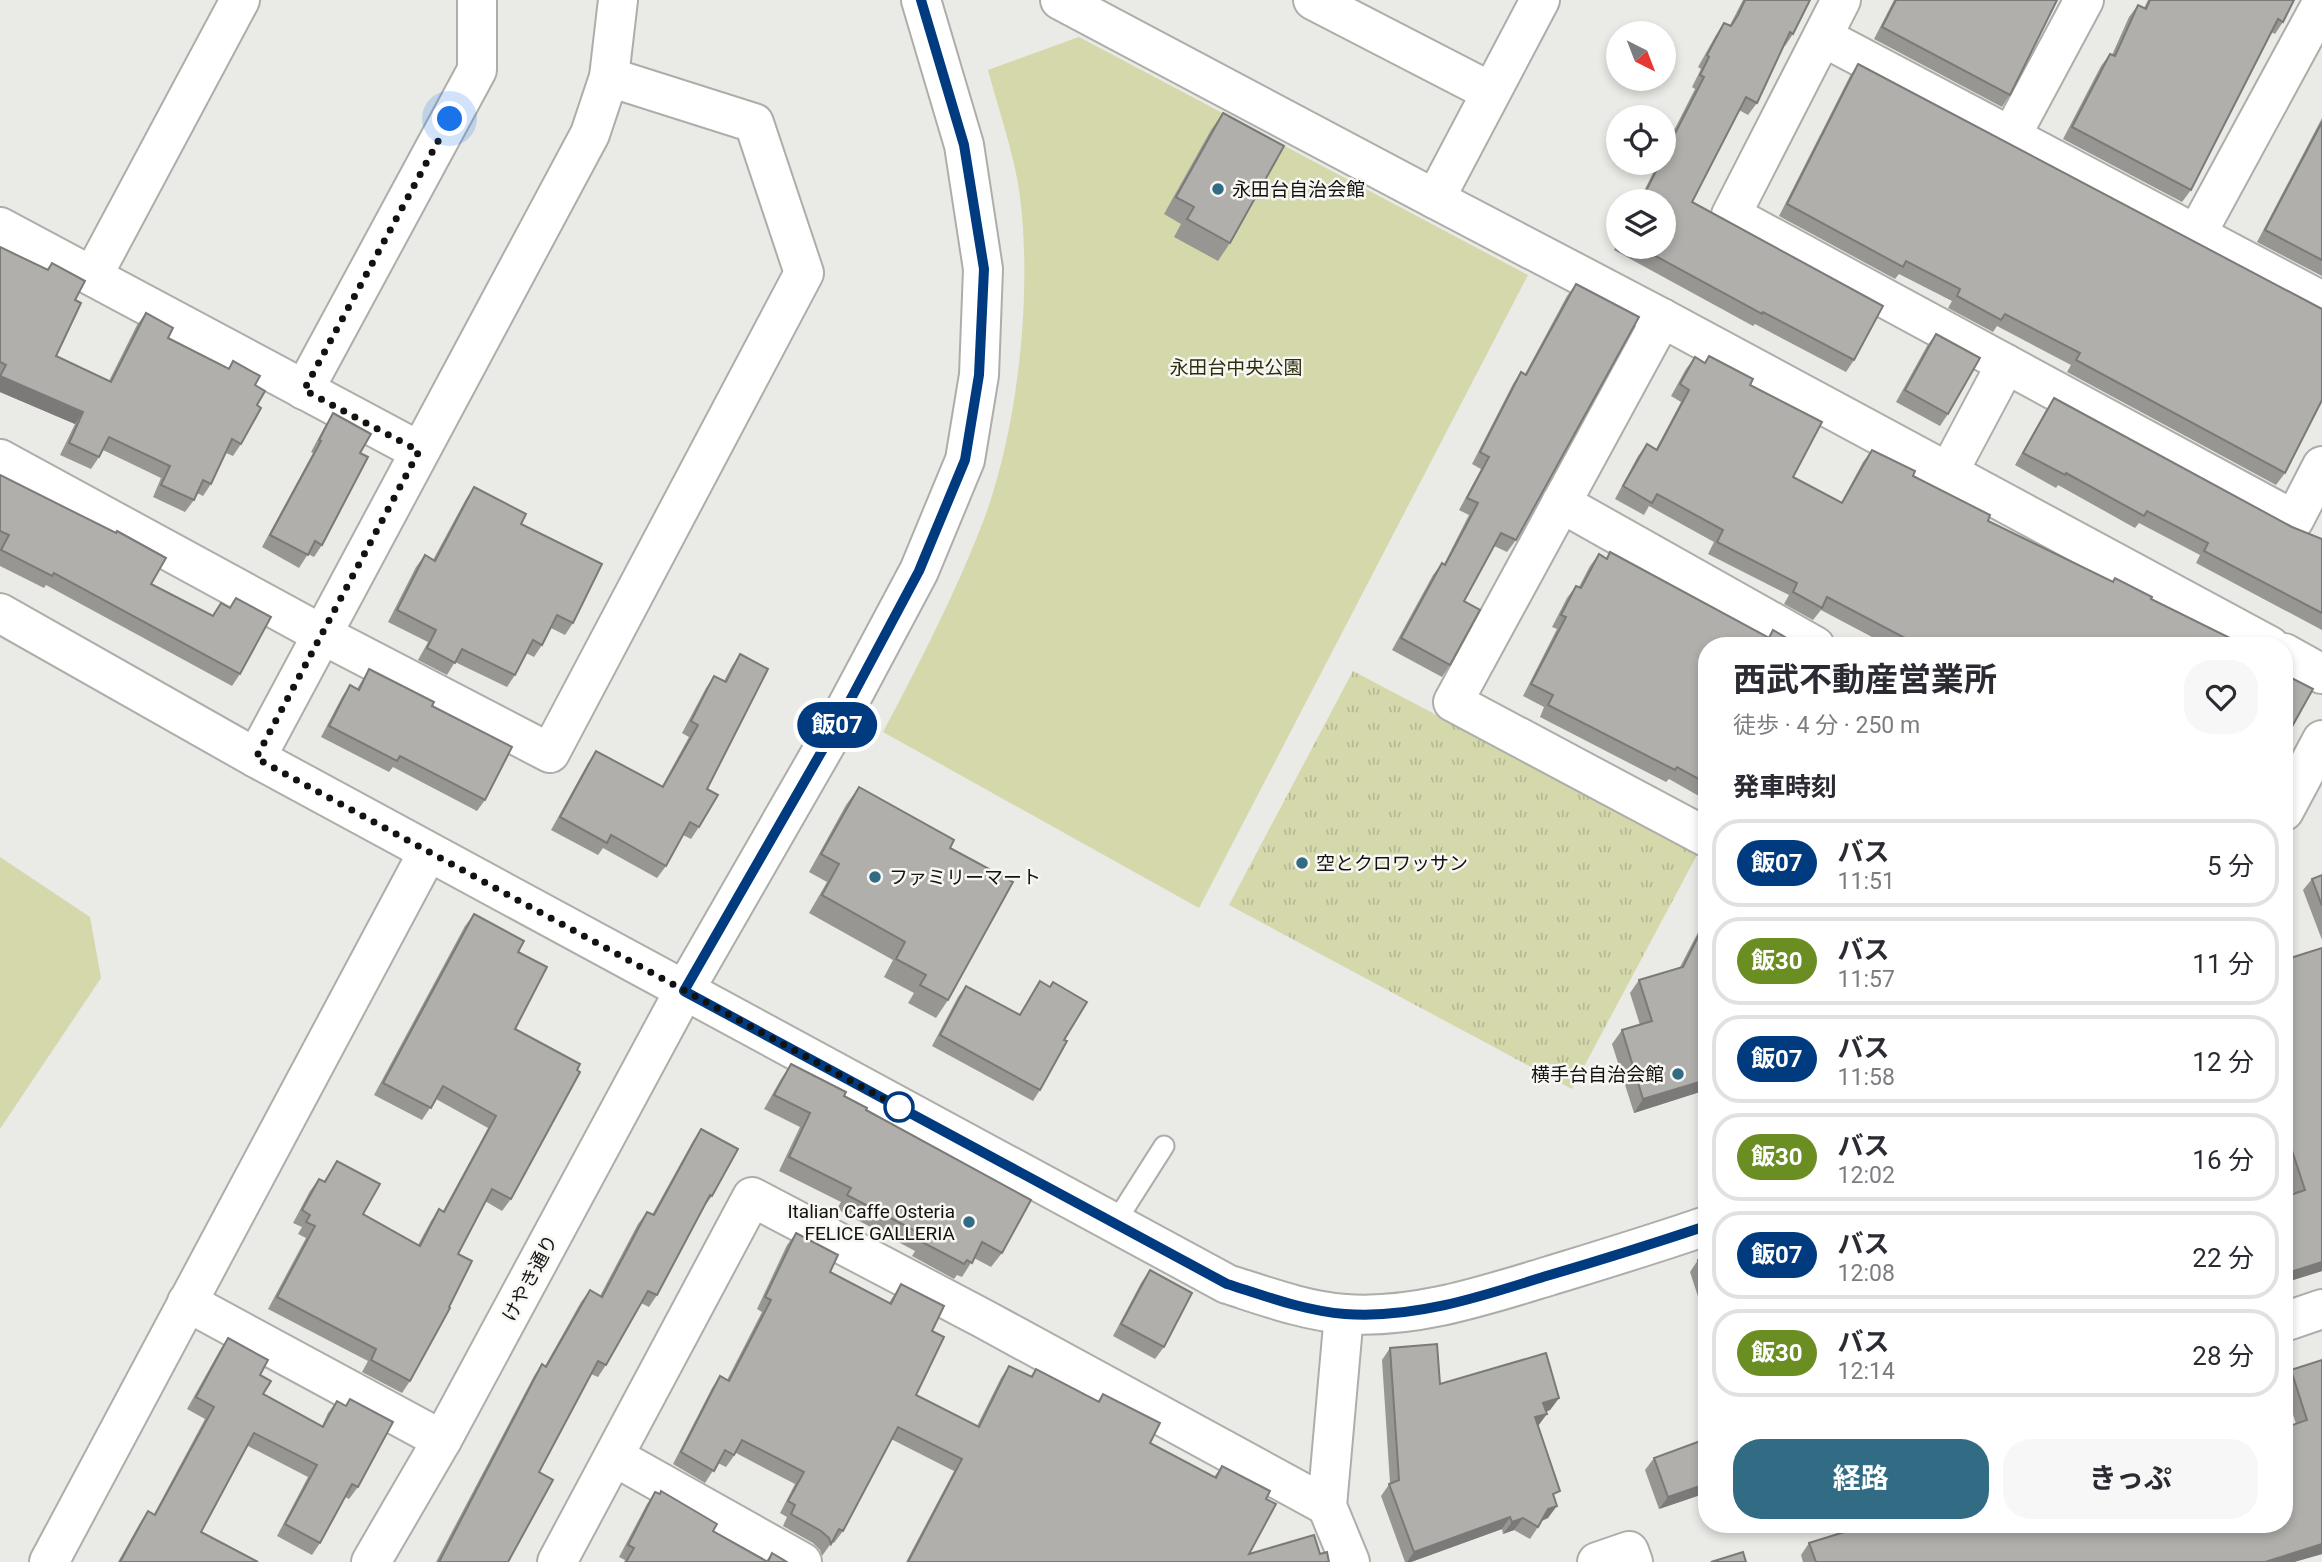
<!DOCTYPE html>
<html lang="ja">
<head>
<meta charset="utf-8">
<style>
  :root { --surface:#fff; --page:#f7f7f7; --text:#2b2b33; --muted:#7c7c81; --line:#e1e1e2; --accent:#316c84 }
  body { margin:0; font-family:Roboto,"Noto Sans JP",sans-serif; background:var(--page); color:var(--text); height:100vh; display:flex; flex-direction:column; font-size:26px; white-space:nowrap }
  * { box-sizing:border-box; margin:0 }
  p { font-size:23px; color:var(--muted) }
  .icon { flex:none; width:38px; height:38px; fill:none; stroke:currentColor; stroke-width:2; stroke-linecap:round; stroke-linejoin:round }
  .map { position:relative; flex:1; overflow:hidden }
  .drawer { position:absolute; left:1698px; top:637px; width:595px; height:896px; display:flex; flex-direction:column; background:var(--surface); border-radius:28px; box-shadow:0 4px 10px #0003 }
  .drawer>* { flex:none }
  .badge { padding:0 14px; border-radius:23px; font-size:24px; line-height:46px }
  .needle { width:46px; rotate:138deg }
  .controls { position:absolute; left:1606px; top:21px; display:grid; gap:14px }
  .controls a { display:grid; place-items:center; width:70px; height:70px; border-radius:50%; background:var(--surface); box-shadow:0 4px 10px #0003; font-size:35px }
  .you { position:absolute; width:35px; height:35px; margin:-18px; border:5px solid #fff; border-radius:50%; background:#1a73e8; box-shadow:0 0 0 10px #1a73e833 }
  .map>.badge { position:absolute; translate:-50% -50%; box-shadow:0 0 0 4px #fff }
  h2 { padding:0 35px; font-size:26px; line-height:63px }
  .round { display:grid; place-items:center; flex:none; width:74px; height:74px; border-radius:28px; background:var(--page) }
  .overview { display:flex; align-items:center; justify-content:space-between; height:119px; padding:0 35px }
  h1 { font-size:33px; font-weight:700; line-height:52px }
  .cta { display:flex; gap:14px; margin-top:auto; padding:14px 35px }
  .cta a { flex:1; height:80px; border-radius:28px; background:var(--accent); color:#fff; font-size:28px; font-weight:700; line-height:80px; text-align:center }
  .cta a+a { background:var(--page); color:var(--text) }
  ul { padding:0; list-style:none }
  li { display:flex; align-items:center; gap:21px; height:88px; margin:0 14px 10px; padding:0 21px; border:4px solid var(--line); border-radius:28px }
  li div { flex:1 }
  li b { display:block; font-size:26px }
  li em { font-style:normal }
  li .badge { min-width:77px; font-weight:700; text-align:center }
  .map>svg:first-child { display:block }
  .grass { fill:url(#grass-tufts) }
  .green { fill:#d5d8ab }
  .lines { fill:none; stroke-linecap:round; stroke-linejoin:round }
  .service-casing { stroke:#adada9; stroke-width:23 }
  .minor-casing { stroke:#adada9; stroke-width:42 }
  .tertiary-casing { stroke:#adada9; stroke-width:42 }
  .service { stroke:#fff; stroke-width:19 }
  .minor { stroke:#fff; stroke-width:38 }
  .tertiary { stroke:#fff; stroke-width:38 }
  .wall { fill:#979693 }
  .shaded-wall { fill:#7b7a78 }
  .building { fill:#b0afab; stroke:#7b7a78; stroke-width:2 }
  .line-casing { stroke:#fff; stroke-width:16 }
  .line { stroke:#003b80; stroke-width:10 }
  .walk { stroke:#121210; stroke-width:7; stroke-dasharray:0 12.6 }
  .poi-dot { fill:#316c84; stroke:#f8f7f3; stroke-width:2.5 }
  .stop-dot { fill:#fff; stroke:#003b80; stroke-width:3.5 }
  .labels { text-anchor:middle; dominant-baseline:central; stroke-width:5; stroke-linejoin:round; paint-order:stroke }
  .poi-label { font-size:19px; fill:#121210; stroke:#f8f7f3; text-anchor:start }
  .park-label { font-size:19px; fill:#2c2d0d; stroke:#f8f7f3 }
  .street-label { font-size:19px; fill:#121210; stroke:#f8f7f3 }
</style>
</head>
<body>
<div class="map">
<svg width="2322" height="1562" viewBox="0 0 2322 1562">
  <defs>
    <pattern id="grass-tufts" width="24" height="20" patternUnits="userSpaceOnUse" patternTransform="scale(1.75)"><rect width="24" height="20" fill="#d5d8ab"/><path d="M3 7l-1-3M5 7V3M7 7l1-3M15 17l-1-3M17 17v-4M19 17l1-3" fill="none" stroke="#b6b892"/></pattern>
  </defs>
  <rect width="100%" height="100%" fill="#eaeae6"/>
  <polygon class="grass" points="1353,671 1698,853 1572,1089 1229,905"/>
  <g class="green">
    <path d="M1079,37L1528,275L1199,908L883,732C919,664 955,594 983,522C1019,427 1034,283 1018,183C1011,145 998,107 988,70Z"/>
    <polygon points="0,857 90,917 101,978 0,1129"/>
  </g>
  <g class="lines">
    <defs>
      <polyline id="service" points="1115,1223 1164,1146"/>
      <g id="minor">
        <polyline points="1060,0 1435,199 1540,0"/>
        <polyline points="1313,0 1491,92"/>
        <polyline points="1841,0 1731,215 2294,520 2322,466"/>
        <polyline points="1823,37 2322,301"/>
        <polyline points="2011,136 2084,0"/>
        <polyline points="0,227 419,451"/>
        <polyline points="2196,235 2322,3"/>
        <polyline points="93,275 240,0"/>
        <polyline points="1662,318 1453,702 1706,837"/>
        <polyline points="304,390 477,70 477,0"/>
        <polyline points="0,459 323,635 550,753 804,273 754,123 609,77"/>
        <polyline points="1948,473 2006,364"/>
        <polyline points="1561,503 1815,646"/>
        <polyline points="187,1302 442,1440"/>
        <polyline points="1344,1314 1327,1506 1350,1562"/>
        <polyline points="2284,1322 2322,1309"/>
        <polyline points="615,1457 802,1562"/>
        <polyline points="49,1562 428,852"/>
        <polyline points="557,1562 752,1197 984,1319 1327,1506"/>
        <polyline points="1597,1562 1629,1551 1633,1562"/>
      </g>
      <g id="tertiary">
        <polyline points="1435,199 1662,318 2270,646"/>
        <path d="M0,613L256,758L1227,1284C1265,1296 1305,1311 1345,1314C1414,1319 1483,1296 1549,1276C1601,1260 1654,1244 1706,1226"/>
        <polyline points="2284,653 2322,674"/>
        <polyline points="256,758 590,134 609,77 618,0"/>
        <polyline points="2284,811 2322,740"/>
        <polyline points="371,1562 442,1440 684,991 838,723 919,571 965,460 979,375 983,269 964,145 921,0"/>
      </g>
    </defs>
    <use href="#service" class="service-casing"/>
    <use href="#minor" class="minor-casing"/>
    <use href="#tertiary" class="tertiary-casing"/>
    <use href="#service" class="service"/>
    <use href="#minor" class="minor"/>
    <use href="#tertiary" class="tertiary"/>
  </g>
  <g class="wall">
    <polygon points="1743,0 1810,0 1793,34 1785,46 1784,45 1757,103 1748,115 1739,110 1692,202 1854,360 1846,372 1755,324 1753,326 1614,250 1619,241 1619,247 1664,247 1664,201 1639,201 1658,163 1664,163 1664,150 1695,89 1692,87 1701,69 1698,67 1716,35 1724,23 1730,25"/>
    <polygon points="1894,0 2057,0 2010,95 2002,107 1874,39"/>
    <polygon points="2148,0 2294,0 2283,22 2275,34 2271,32 2191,190 2182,202 2063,139 2101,66 2110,54 2112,55 2129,17 2138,5 2144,8"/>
    <polygon points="1858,64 2285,473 2276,485 2067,372 2071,365 1997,326 1993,332 1948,308 1952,301 1899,274 1895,279 1779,216 1850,76"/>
    <polygon points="1223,113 1230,243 1218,261 1174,237 1181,224 1164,214 1211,130"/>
    <polygon points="2322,118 2322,276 2257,242"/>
    <polygon points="0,247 47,269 52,263 75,300 56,356 109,381 137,325 146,313 168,338 228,369 233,361 255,385 257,405 241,444 233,456 226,453 211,484 203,496 197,493 194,500 185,512 153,497 161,478 103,450 99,457 91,469 60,455 75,424 0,392"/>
    <polygon points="1576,284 1516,540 1507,552 1494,546 1464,601 1450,665 1442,677 1392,650 1433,575 1442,563 1444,564 1469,515 1459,510 1481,469 1472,464 1513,384 1521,372 1525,374 1567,296"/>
    <polygon points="1936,334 1948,414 1940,426 1896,402 1927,346"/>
    <polygon points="1709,356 1750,385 1793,477 1841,503 1863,462 1872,450 1913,476 1988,521 2112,582 2115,578 2234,646 1889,646 1821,610 1813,620 1784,604 1789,595 1708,554 1714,542 1649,506 1644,515 1615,499 1638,456 1647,444 1656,449 1681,402 1671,396 1686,369 1695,357 1705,363"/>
    <polygon points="2054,398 2292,527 2322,539 2322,630 2196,563 2200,555 2139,523 2135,528 2058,485 2056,488 2015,465 2046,410"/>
    <polygon points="333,413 360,453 322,545 314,557 308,554 299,568 262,547 313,453 311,452 325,426"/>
    <polygon points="0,475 151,584 212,616 221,603 230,607 236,598 240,674 232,686 46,585 44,588 0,566"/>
    <polygon points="474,487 521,524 573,623 565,635 551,628 542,645 534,657 526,653 515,675 507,687 455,662 447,675 418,660 428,642 388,622 416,567 425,555 433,560 466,499"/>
    <polygon points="1610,552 1768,637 1773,630 1800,646 1706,646 1706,800 1669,779 1666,782 1540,717 1544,707 1523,696 1557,629 1552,627 1567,598 1576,586 1579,587 1590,566 1599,554 1606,558"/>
    <polygon points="740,654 707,789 699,827 691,839 683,835 666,866 657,878 603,848 598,855 551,830 588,763 596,751 662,786 689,737 682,733 706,688 714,676 724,681 732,666"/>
    <polygon points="369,669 432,706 485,800 477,811 393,767 389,772 321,737 342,697 350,685 357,689"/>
    <polygon points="859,787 950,848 948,1000 936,1018 908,1003 914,993 884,977 893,960 809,913 827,882 809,872 846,805"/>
    <polygon points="2322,875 2322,940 2303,890 2312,879"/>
    <polygon points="474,914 518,952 515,1029 511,1199 502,1211 485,1201 458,1254 410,1381 402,1393 362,1372 368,1361 268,1309 306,1238 298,1234 302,1227 293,1223 310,1191 319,1179 324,1181 337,1161 363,1214 418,1245 431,1221 439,1209 443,1211 488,1128 436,1099 422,1120 374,1095 465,926"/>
    <polygon points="1706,917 1706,1090 1634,1113 1612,1044 1622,1030 1640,1025 1630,993 1639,980 1680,967"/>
    <polygon points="2322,948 2322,1271 2284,1283 2294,1194 2284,1163 2284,960"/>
    <polygon points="1040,981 1064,1040 1040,1090 1033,1101 932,1046 958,997 966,986 1019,1015"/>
    <polygon points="791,1064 866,1110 1002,1253 991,1267 974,1258 962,1277 957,1275 954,1279 912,1256 915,1251 837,1209 841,1202 779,1171 800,1127 764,1109 781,1079"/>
    <polygon points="701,1129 712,1196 703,1208 657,1295 649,1307 641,1303 606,1365 598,1377 591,1374 539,1472 508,1562 436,1562 534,1376 542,1364 545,1366 581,1302 590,1290 600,1296 638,1224 647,1212 652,1215 693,1141"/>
    <polygon points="796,1233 830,1272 889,1303 901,1284 932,1331 916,1395 977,1426 1001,1378 1009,1366 1031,1376 1036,1369 1097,1402 1103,1394 1150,1443 1214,1477 1222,1466 1266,1499 1249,1554 1320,1554 1329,1562 906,1562 954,1471 891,1439 843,1531 834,1543 832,1542 822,1556 820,1550 813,1543 783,1526 787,1517 780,1513 795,1484 736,1453 726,1467 718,1463 705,1483 673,1464 712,1388 720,1376 727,1380 762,1312 757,1309 787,1245"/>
    <polygon points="1706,1257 1706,1321 1690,1272 1698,1260"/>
    <polygon points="1150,1270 1164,1347 1155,1359 1113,1336 1141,1283"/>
    <polygon points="228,1338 260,1375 263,1394 322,1426 328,1413 337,1401 345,1406 350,1399 358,1487 349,1499 345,1497 320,1543 312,1555 277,1536 308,1477 248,1446 201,1532 258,1562 118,1562 140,1523 148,1511 154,1514 205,1419 187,1409 220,1350"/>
    <polygon points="1390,1348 1440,1384 1559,1398 1550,1410 1546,1412 1538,1426 1555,1499 1548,1518 1542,1521 1530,1539 1514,1530 1503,1534 1502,1529 1411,1562 1405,1562 1381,1496 1390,1483 1382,1360"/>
    <polygon points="2322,1360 2322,1554 2294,1562 1803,1562 1801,1555 1809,1543 1852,1529 1851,1524 2284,1524 2296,1424 2284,1386 2284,1381 2291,1370"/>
    <polygon points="1706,1439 1706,1493 1659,1509 1645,1470 1654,1458"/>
    <polygon points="655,1492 713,1531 766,1561 772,1553 787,1562 624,1562 625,1560 619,1557 647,1504"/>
  </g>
  <g class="shaded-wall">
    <polygon points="0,376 83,412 75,424 0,392"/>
    <polygon points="1706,1080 1706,1090 1634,1113 1643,1099"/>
    <polygon points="2322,1262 2322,1271 2284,1283 2284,1274"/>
    <polygon points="1559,1398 1550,1410 1535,1415 1543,1403"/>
    <polygon points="1547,1414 1538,1426 1535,1417"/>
    <polygon points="1706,1484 1706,1493 1659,1509 1668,1497"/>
    <polygon points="1557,1506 1548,1518 1540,1521 1548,1509"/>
    <polygon points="1510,1517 1502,1529 1411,1562 1407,1562 1414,1552"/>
    <polygon points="1523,1518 1514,1530 1503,1534 1512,1522"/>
    <polygon points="2322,1544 2322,1554 2294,1562 2265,1562"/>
  </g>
  <g class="building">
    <polygon points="1745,0 1810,0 1793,34 1790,32 1757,103 1746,97 1692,202 1883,306 1854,360 1763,312 1762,314 1639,247 1664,247 1664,201 1641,201 1660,163 1664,163 1664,155 1704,77 1700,75 1709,57 1707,55 1724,23 1731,26 1738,15"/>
    <polygon points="1896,0 2057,0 2010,95 1882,27"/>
    <polygon points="2150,0 2294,0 2283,22 2278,19 2191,190 2072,127 2110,54 2115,56 2138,5 2146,9"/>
    <polygon points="1858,64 2322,309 2322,400 2285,473 2076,360 2080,353 2005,314 2001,320 1957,296 1960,289 1906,261 1903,267 1787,204"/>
    <polygon points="1223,113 1284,146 1230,243 1187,219 1194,207 1176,197"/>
    <polygon points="2322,122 2322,260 2265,230"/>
    <polygon points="0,247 48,270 52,263 85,281 75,300 81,303 56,356 111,382 146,313 173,328 168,338 229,369 233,361 260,376 255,385 265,391 257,405 261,408 241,444 232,439 211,484 203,480 194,500 161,485 170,466 109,437 99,457 69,443 83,412 0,376 6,365 0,362"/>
    <polygon points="1576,284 1639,317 1516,540 1501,533 1464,601 1480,610 1450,665 1401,638 1442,563 1445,565 1478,503 1467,498 1489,457 1480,452 1521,372 1526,375"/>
    <polygon points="1936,334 1980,358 1948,414 1905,390"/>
    <polygon points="1709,356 1753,379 1750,385 1822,422 1793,477 1842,503 1872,450 1915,471 1913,476 1990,515 1988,521 2113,582 2115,578 2152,597 2151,599 2236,641 2234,646 1920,646 1827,597 1822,608 1793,592 1797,583 1717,542 1723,530 1657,494 1652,503 1623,486 1647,444 1657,450 1689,390 1680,384 1695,357 1705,363"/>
    <polygon points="2054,398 2292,527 2322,539 2322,613 2204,551 2208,543 2147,511 2144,516 2066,473 2065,475 2023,453"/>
    <polygon points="333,413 371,434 360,453 368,457 322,545 315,541 308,555 270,535 321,441 319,440"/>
    <polygon points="0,475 116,533 117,531 166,558 151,584 213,616 221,603 230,608 236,598 271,617 240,674 54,573 52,576 1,550 9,535 0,531"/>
    <polygon points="474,487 526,514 521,524 602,564 573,623 557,615 542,645 533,640 515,675 462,649 455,663 427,648 436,630 397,610 425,555 435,561"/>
    <polygon points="1610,552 1769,638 1773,630 1800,646 1706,646 1706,783 1677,767 1675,770 1548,705 1553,695 1531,684 1566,617 1561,615 1576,586 1581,588 1599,554 1607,559"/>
    <polygon points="740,654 768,669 707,789 718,795 699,827 690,822 666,866 611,835 607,843 560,817 596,751 663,787 698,725 691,721 714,676 726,682"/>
    <polygon points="369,669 434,702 432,706 512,747 485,800 400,756 397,761 329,726 350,685 359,690"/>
    <polygon points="2284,674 2313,689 2284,741"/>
    <polygon points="859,787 954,840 950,848 1013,882 948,1000 920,985 926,975 896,959 905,942 822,895 839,864 821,854"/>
    <polygon points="2322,875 2322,906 2312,879"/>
    <polygon points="474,914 524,941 518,952 547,967 515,1029 580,1064 577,1070 580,1072 511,1199 492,1189 458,1254 472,1261 449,1307 450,1308 410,1381 371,1360 376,1349 277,1297 315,1226 306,1222 310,1215 302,1210 319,1179 325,1182 337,1161 380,1184 363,1214 420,1246 439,1209 444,1212 496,1116 443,1086 431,1108 383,1083"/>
    <polygon points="1706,921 1706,1080 1643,1099 1622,1030 1652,1021 1639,980 1683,967"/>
    <polygon points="2322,948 2322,1262 2284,1274 2284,1197 2305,1190 2284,1126 2284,992 2289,990 2284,973 2284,960"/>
    <polygon points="1040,981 1050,987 1053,982 1087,1002 1064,1040 1067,1041 1040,1090 940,1035 966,986 1020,1015"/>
    <polygon points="791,1064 846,1092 844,1096 867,1108 866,1110 1031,1200 1002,1253 982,1242 972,1263 967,1260 964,1264 922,1242 925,1236 847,1195 851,1188 789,1157 810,1113 774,1095"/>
    <polygon points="701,1129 738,1149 712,1196 710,1195 657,1295 648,1291 606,1365 598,1361 539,1472 553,1480 508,1562 439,1562 542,1364 546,1367 590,1290 602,1297 647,1212 654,1215"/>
    <polygon points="796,1233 838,1255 830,1272 891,1304 901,1284 944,1306 932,1331 944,1337 916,1395 979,1427 1009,1366 1032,1377 1036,1369 1099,1402 1103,1394 1160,1423 1150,1443 1216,1478 1222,1466 1270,1491 1266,1499 1276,1504 1249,1554 1314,1535 1320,1554 1327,1552 1329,1562 908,1562 962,1459 898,1427 843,1531 839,1529 831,1544 829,1538 821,1531 791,1514 795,1505 788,1501 804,1472 742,1440 734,1455 725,1450 714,1471 681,1452 720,1376 729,1381 771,1300 765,1297"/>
    <polygon points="1706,1257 1706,1283 1698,1260"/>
    <polygon points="1150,1270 1192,1293 1164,1347 1121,1324"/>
    <polygon points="228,1338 268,1360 260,1375 271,1381 263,1394 323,1427 337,1401 346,1406 350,1399 393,1422 358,1487 352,1484 320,1543 285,1524 317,1465 254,1433 201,1532 258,1562 120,1562 148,1511 155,1515 214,1407 196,1397"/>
    <polygon points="1437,1344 1440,1384 1546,1353 1559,1398 1543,1403 1547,1414 1535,1417 1560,1491 1553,1494 1557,1506 1548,1509 1538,1527 1523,1518 1512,1522 1510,1517 1414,1552 1389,1484 1399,1480 1390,1348"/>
    <polygon points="2322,1360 2322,1544 2265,1562 1816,1562 1809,1543 1864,1526 1863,1524 2284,1524 2284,1428 2307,1420 2291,1370"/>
    <polygon points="1706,1439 1706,1484 1668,1497 1654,1458"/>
    <polygon points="661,1491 717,1524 713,1531 768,1562 626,1562 634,1548 628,1545 655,1492 660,1494"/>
    <polygon points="1743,1552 1746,1562 1711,1562"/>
    <polygon points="772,1553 787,1562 768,1562"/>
  </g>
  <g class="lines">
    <defs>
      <path id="line" d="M921,0L964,145L984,269L979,375L965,460L919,571L838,723L684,991L1227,1284C1265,1296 1305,1311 1345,1314C1413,1319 1480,1297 1543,1277C1598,1261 1652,1244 1706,1226"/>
    </defs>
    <use href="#line" class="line-casing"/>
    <use href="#line" class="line"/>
    <polyline class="walk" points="450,119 304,390 419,451 256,758 899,1107"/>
  </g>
  <g class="poi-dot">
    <circle cx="1218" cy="189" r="7"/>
    <circle cx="1302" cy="863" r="7"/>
    <circle cx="875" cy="877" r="7"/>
    <circle cx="1678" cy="1074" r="7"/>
    <circle cx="969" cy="1222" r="7"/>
  </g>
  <circle class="stop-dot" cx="899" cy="1107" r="14"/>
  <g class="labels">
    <g class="poi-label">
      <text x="1232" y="189">永田台自治会館</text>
      <text x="1316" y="863">空とクロワッサン</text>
      <text x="889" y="877">ファミリーマート</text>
      <text x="1664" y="1074" text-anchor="end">横手台自治会館</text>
      <text x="955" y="1211" text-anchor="end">Italian Caffe Osteria<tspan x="955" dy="22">FELICE GALLERIA</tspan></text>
    </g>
    <g class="park-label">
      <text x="1236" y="367">永田台中央公園</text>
    </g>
    <g class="street-label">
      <text transform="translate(530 1278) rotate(-62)">けやき通り</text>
    </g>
  </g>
</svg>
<div class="controls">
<a><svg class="needle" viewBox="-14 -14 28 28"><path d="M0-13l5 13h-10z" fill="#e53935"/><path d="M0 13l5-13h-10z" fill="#7c7c81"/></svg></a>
<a><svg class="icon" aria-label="locate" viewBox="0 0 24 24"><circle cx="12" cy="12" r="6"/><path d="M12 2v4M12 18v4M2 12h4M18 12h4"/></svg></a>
<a><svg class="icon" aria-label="layers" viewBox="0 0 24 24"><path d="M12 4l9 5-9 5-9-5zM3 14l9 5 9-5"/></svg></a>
</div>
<div class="you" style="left:450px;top:119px"></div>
<b class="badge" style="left:837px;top:725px;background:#003b80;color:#fff">飯07</b>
<section class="drawer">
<div class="overview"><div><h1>西武不動産営業所</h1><p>徒歩 · 4 分 · 250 m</p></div><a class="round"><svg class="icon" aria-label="heart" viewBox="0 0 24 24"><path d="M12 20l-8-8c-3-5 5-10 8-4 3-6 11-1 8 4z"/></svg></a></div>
<h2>発車時刻</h2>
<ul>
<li><span class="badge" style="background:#003b80;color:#fff">飯07</span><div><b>バス</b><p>11:51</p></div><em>5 分</em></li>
<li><span class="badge" style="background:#6b8e23;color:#fff">飯30</span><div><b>バス</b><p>11:57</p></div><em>11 分</em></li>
<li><span class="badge" style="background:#003b80;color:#fff">飯07</span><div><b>バス</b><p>11:58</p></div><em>12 分</em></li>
<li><span class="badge" style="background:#6b8e23;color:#fff">飯30</span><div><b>バス</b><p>12:02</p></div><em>16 分</em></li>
<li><span class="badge" style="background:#003b80;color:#fff">飯07</span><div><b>バス</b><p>12:08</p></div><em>22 分</em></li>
<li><span class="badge" style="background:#6b8e23;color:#fff">飯30</span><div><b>バス</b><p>12:14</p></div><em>28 分</em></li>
</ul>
<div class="cta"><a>経路</a><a>きっぷ</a></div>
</section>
</div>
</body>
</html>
